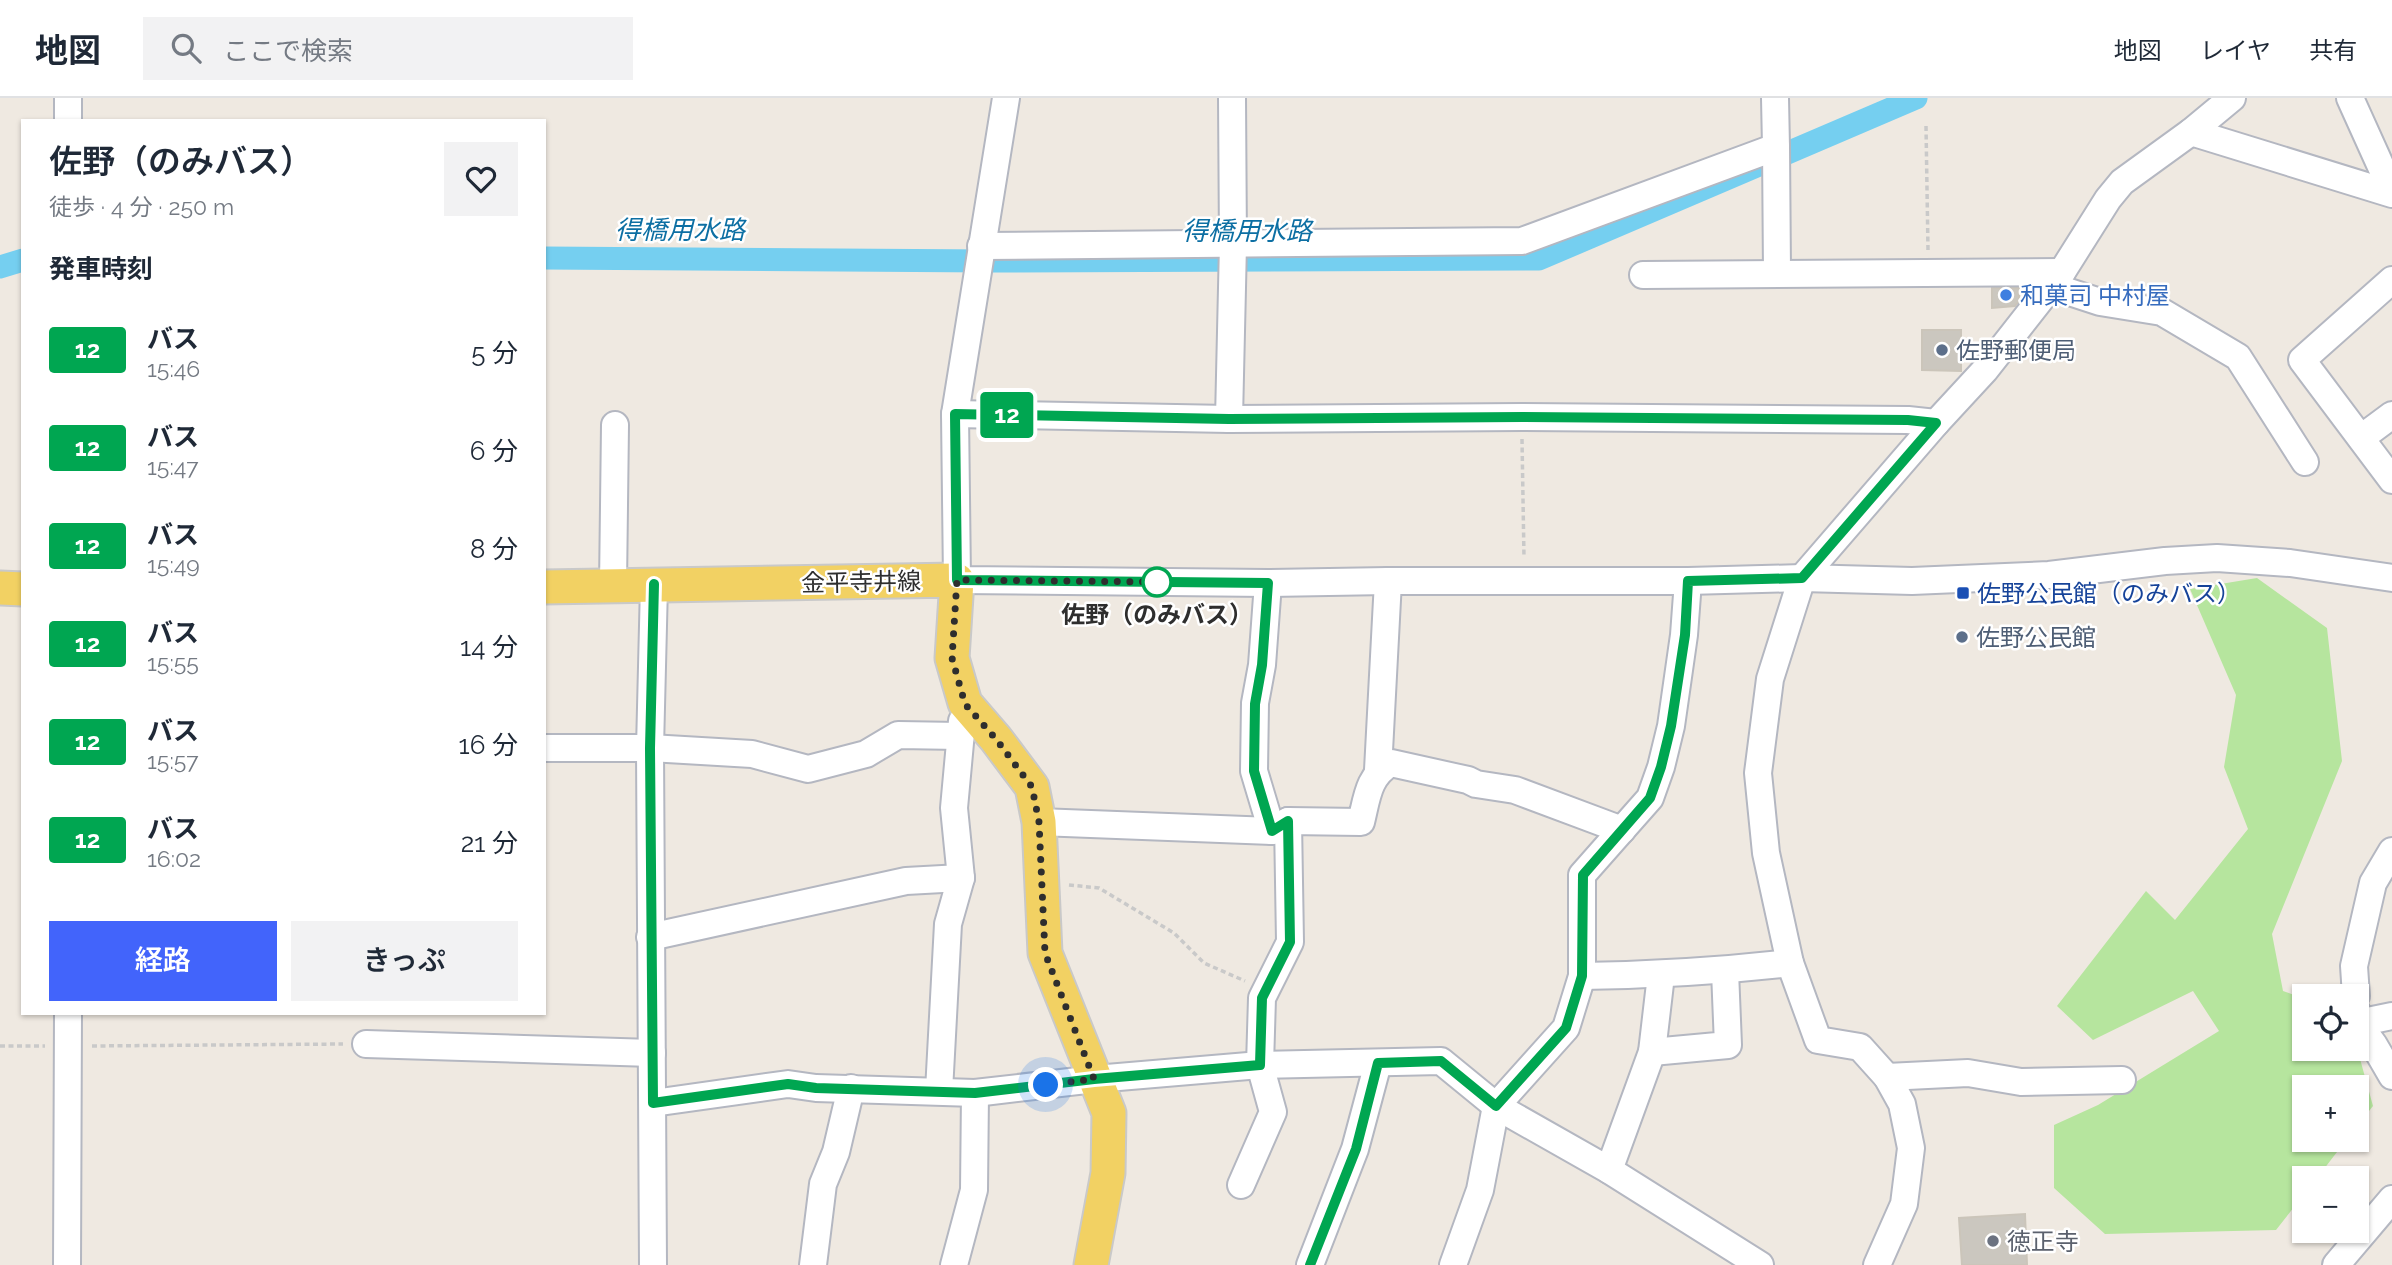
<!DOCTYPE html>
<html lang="ja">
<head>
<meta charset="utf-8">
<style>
  :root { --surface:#fff; --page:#f2f2f3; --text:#1f2937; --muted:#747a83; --line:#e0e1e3; --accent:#4264fb }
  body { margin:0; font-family:Raleway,"Noto Sans JP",sans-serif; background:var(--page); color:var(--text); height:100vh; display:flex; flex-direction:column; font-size:26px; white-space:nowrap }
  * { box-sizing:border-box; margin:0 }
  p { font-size:23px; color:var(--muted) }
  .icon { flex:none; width:38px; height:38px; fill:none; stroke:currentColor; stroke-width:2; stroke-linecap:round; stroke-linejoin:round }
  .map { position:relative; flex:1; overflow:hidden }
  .details { position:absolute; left:21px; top:21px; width:525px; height:896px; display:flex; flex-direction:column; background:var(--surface); border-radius:0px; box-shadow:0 2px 5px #0004 }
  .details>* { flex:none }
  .badge { padding:0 14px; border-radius:5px; font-size:24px; line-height:46px }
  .tools { position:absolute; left:2292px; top:886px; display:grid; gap:14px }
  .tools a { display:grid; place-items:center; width:77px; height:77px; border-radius:0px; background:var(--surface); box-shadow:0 2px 5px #0004; font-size:35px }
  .you { position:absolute; width:35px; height:35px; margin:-18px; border:5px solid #fff; border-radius:50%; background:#1a73e8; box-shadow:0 0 0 10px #1a73e833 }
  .map>.badge { position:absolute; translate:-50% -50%; box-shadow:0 0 0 4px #fff }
  h2 { padding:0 28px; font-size:26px; line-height:63px }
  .round { display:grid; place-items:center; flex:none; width:74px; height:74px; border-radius:0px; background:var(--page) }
  .head { display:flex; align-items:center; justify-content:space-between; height:119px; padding:0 28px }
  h1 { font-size:33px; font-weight:600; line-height:52px }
  .action { display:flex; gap:14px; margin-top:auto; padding:14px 28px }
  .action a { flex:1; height:80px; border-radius:0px; background:var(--accent); color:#fff; font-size:28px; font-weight:600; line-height:80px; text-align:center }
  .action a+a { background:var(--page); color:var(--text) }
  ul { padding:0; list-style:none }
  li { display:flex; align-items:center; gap:21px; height:98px; padding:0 28px }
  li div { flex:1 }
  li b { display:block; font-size:26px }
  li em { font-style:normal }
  li .badge { min-width:77px; font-weight:700; text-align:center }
  header { display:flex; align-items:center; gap:42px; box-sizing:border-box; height:98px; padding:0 35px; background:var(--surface); border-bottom:2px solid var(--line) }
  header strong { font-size:33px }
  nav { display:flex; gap:38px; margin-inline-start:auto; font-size:24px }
  .search { width:490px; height:63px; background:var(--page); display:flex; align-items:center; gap:18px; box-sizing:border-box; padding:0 24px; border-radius:0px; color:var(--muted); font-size:26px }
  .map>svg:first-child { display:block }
  .green { fill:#b6e59e }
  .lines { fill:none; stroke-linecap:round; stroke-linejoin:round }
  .canal { stroke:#75cff0; stroke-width:23 }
  .building { fill:#cbc7bf; stroke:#cbc5ba; stroke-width:2 }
  .minor-casing { stroke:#b4b7c1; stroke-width:30 }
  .major-casing { stroke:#c9c9c9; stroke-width:37 }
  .path { stroke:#c9c9c9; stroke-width:3.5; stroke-dasharray:5 3.5; stroke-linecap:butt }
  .minor { stroke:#fff; stroke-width:26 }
  .major { stroke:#f2d163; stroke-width:33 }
  .line-casing { stroke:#fff; stroke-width:16 }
  .line { stroke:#00a651; stroke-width:10 }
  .walk { stroke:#2e2e2e; stroke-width:7; stroke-dasharray:0 12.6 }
  .shop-dot { fill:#3f7fe0; stroke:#fff; stroke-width:2.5 }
  .service-dot { fill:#5c6f8a; stroke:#fff; stroke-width:2.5 }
  .stop-dot { fill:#fff; stroke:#00a651; stroke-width:3.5 }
  .transit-dot { fill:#1a4fb4; stroke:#fff; stroke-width:2.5 }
  .worship-dot { fill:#6b7280; stroke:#fff; stroke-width:2.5 }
  .labels { text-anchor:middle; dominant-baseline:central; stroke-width:5; stroke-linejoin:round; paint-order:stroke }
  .shop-label { font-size:24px; fill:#366cbe; stroke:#fff; text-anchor:start }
  .service-label { font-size:24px; fill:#4e5e75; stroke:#fff; text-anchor:start }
  .street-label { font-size:24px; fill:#2e2e2e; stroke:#fff }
  .transit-label { font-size:24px; fill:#164399; stroke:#fff; text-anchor:start }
  .stop-label { font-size:24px; font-weight:bold; fill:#2e2e2e; stroke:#fff }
  .worship-label { font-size:24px; fill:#5b616d; stroke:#fff; text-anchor:start }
  .water-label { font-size:26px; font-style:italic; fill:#0d6fa3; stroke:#fff }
</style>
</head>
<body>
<header>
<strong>地図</strong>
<div class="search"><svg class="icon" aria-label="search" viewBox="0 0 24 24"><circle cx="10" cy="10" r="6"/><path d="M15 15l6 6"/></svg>ここで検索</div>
<nav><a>地図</a><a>レイヤ</a><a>共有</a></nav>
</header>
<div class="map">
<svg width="2392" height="1167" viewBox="0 0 2392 1167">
  <rect width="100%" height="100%" fill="#efe9e1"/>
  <polygon class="green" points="2257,480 2327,530 2342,663 2272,836 2283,893 2305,901 2305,950 2357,950 2373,1008 2357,1028 2357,989 2305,989 2305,1041 2347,1041 2317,1080 2305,1080 2305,1095 2276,1132 2105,1136 2054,1090 2054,1027 2098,1007 2219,933 2193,893 2093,942 2057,908 2146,793 2175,822 2248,731 2224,669 2236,597 2190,491"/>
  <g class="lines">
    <g class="canal">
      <polyline points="544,160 990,163 1539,161 1916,0"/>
      <polyline points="0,169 23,162"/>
    </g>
  </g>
  <g class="building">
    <polygon points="1992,190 2019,190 2019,203 2015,208 1992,210"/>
    <polygon points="1922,232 1961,232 1961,273 1922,272"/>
    <polygon points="2025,1116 2027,1167 1962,1167 1959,1120"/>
  </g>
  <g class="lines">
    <defs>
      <g id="minor">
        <polyline points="1006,0 955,316 957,482 1268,485 1388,483 1688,483 1802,480 1912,483 2049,477 2165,463 2217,460 2290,465 2392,480"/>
        <polyline points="2350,0 2392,93"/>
        <polyline points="68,23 68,0"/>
        <polyline points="2191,34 2392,96"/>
        <polyline points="1776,49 1777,174"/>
        <polyline points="981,148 1522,143 1776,49 1775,0"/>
        <polyline points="1643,177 2062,174"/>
        <polyline points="2392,182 2302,262 2392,382"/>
        <polyline points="2051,188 2100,204 2162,214 2238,259 2305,364"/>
        <polyline points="955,316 1229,321 1522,319 1908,322 1936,325"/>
        <polyline points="1229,321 1233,146 1232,0"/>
        <polyline points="2361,340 2392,317"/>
        <polyline points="1268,485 1262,567 1255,605 1254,673 1272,733"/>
        <polyline points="613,488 615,327"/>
        <polyline points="544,650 650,650 752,656 808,671 866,656 898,637 960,638"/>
        <polyline points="1378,672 1388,483"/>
        <path d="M1039,724L1272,733L1288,723L1361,724C1367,700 1368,678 1391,665L1468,682L1476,686L1515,692L1622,732"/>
        <polyline points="650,839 906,783 961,780"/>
        <path d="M1582,878C1652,877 1720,873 1790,865"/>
        <polyline points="2356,898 2354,868 2373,785 2392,753"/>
        <polyline points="2357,914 2358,925 2374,947 2392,978"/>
        <polyline points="2358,925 2392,918"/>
        <polyline points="366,946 652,955"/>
        <polyline points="1652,954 1728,947 1725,873"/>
        <polyline points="1887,979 1968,975 2021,984 2122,982"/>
        <polyline points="939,993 948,826 961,780 954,710 962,623"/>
        <polyline points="653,1005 788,986 816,990 975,995 1095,981 1260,967 1441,963 1496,1008 1609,1072 1760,1167"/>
        <polyline points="1609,1072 1652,954 1661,877"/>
        <polyline points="1241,1087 1273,1014 1260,967 1262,900 1290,844 1288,723"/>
        <polyline points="67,1167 68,915"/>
        <polyline points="653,1167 650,650 654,487"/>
        <polyline points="813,1167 823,1086 836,1054 851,990"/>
        <polyline points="954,1167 974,1092 975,995"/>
        <polyline points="1310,1167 1355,1051 1378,965"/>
        <polyline points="1453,1167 1480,1092 1496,1008 1566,930 1582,878 1582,777 1650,700 1661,669 1671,628 1684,537 1688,483"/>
        <polyline points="1877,1167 1904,1106 1911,1050 1902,1006 1887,979 1860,949 1818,942 1790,865 1766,755 1758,675 1770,581 1802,480 1936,325 1985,272 2062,174 2108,101 2122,84 2191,34 2232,0"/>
        <polyline points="2336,1167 2392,1101"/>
      </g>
      <g id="major">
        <polyline points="544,489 957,482 952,560 965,605 996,641 1032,689 1039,724 1045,855 1109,1015 1108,1075 1091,1167"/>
        <polyline points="0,490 23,491"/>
      </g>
    </defs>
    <use href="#minor" class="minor-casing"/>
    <use href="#major" class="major-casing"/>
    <g class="path">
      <polyline points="1926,28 1928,152"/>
      <polyline points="1522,341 1524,460"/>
      <polyline points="1069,787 1099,790 1174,835 1204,865 1245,883"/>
      <polyline points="0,948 45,948"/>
      <polyline points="92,948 343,946"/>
    </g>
    <use href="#minor" class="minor"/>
    <use href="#major" class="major"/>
  </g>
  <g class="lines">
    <defs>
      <polyline id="line" points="654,486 650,650 653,1005 788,986 816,990 975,995 1094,981 1260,967 1262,900 1290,844 1288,723 1272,733 1254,673 1255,606 1262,567 1268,485 957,482 955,316 1229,321 1522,319 1908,322 1936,325 1802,480 1688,483 1685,537 1671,628 1661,669 1650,700 1583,777 1582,878 1566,930 1496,1008 1441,963 1378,965 1356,1051 1310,1167"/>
    </defs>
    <use href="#line" class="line-casing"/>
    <use href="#line" class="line"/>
    <polyline class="walk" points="1046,987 1094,981 1045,855 1039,724 1032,689 996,641 965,606 952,560 957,482 1164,484 1157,484"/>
  </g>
  <circle class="shop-dot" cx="2006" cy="197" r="7"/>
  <g class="service-dot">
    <circle cx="1942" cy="252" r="7"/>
    <circle cx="1962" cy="539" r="7"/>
  </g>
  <circle class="stop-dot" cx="1157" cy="484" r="14"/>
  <rect class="transit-dot" x="1956" y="488" width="14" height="14" rx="3.5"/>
  <circle class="worship-dot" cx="1993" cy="1143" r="7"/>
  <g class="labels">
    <g class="shop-label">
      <text x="2020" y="197">和菓司 中村屋</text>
    </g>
    <g class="service-label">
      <text x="1956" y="252">佐野郵便局</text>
      <text x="1976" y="539">佐野公民館</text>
    </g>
    <g class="street-label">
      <text transform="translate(861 484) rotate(-1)">金平寺井線</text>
    </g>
    <g class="transit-label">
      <text x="1977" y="495">佐野公民館（のみバス）</text>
    </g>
    <g class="stop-label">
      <text x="1157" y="516">佐野（のみバス）</text>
    </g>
    <g class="worship-label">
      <text x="2007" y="1143">徳正寺</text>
    </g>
    <g class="water-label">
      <text x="680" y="132">得橋用水路</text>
      <text x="1247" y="133">得橋用水路</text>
    </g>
  </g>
</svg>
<div class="tools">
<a><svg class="icon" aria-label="locate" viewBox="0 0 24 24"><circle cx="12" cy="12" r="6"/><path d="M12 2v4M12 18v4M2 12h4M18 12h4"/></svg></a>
<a>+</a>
<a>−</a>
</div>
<div class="you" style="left:1046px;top:987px"></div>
<b class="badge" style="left:1007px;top:317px;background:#00a651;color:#fff">12</b>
<section class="details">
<div class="head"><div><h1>佐野（のみバス）</h1><p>徒歩 · 4 分 · 250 m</p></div><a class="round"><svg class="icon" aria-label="heart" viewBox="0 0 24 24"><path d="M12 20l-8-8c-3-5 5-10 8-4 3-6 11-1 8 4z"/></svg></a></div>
<h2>発車時刻</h2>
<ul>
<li><span class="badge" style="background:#00a651;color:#fff">12</span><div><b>バス</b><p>15:46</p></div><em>5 分</em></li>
<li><span class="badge" style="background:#00a651;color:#fff">12</span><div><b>バス</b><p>15:47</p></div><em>6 分</em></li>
<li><span class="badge" style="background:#00a651;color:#fff">12</span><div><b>バス</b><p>15:49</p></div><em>8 分</em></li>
<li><span class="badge" style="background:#00a651;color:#fff">12</span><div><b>バス</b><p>15:55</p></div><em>14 分</em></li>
<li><span class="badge" style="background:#00a651;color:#fff">12</span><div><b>バス</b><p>15:57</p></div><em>16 分</em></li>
<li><span class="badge" style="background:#00a651;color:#fff">12</span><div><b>バス</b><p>16:02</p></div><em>21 分</em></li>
</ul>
<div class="action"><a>経路</a><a>きっぷ</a></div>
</section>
</div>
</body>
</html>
